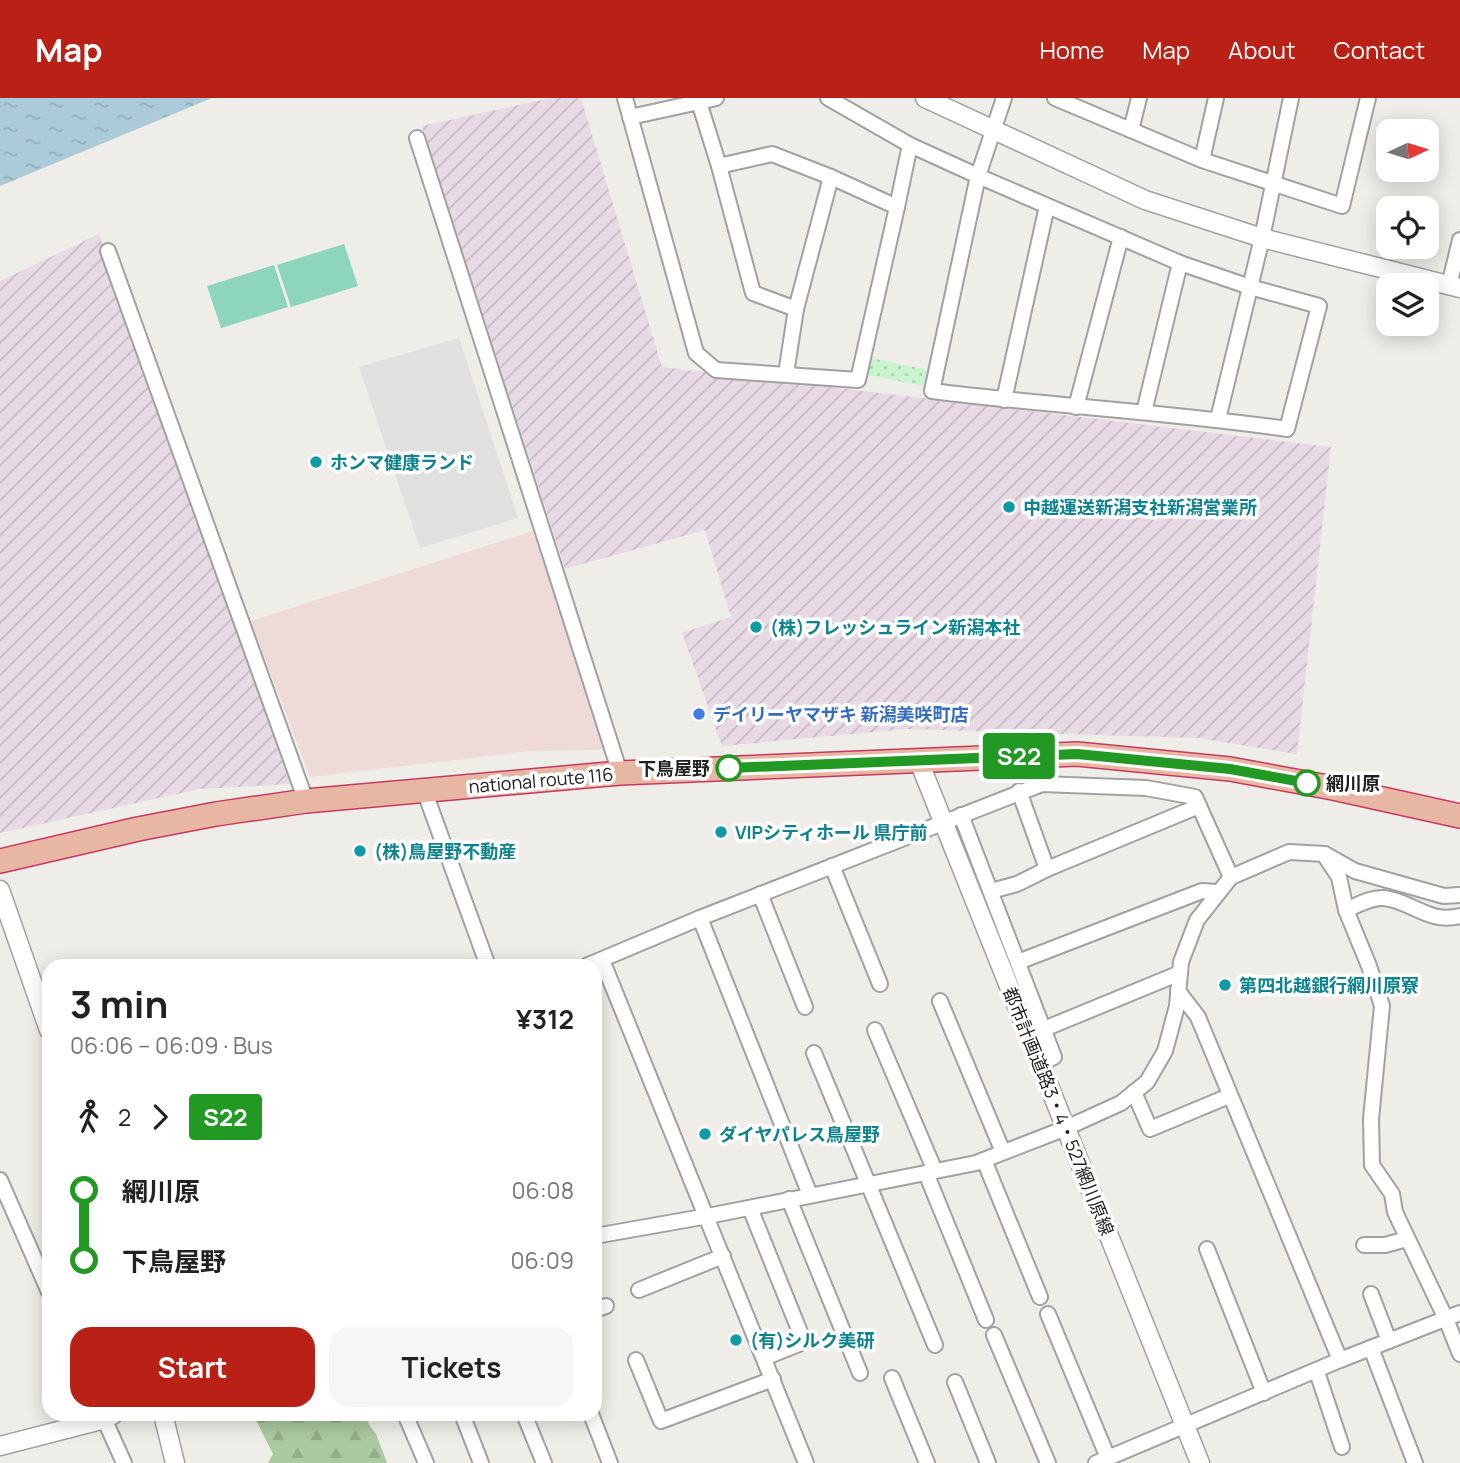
<!DOCTYPE html>
<html lang="en">
<head>
<meta charset="utf-8">
<style>
  :root { --surface:#fff; --page:#f6f6f6; --text:#222; --muted:#767676; --accent:#b92016 }
  body { margin:0; font-family:Manrope,"Noto Sans JP",sans-serif; background:var(--page); color:var(--text); height:100vh; display:flex; flex-direction:column; font-size:26px; white-space:nowrap }
  * { box-sizing:border-box; margin:0 }
  p { font-size:23px; color:var(--muted) }
  .icon { flex:none; width:38px; height:38px; fill:none; stroke:currentColor; stroke-width:2; stroke-linecap:round; stroke-linejoin:round }
  .map { position:relative; flex:1; overflow:hidden }
  .drawer { position:absolute; left:42px; top:861px; width:560px; height:462px; display:flex; flex-direction:column; background:var(--surface); border-radius:21px; box-shadow:0 4px 18px #0003 }
  .drawer>* { flex:none }
  .badge { padding:0 14px; border-radius:5px; font-size:24px; line-height:46px }
  .needle { width:46px; rotate:86deg }
  .buttons { position:absolute; left:1376px; top:21px; display:grid; gap:14px }
  .buttons a { display:grid; place-items:center; width:63px; height:63px; border-radius:14px; background:var(--surface); box-shadow:0 4px 18px #0003; font-size:35px }
  .map>.badge { position:absolute; translate:-50% -50%; box-shadow:0 0 0 4px #fff }
  .legs { display:flex; align-items:center; gap:10px; height:77px; padding:0 28px; font-size:23px }
  .legs p { margin-inline-start:auto }
  .summary { display:flex; align-items:center; justify-content:space-between; height:119px; padding:0 28px }
  h1 { font-size:38px; font-weight:700; line-height:52px }
  .action { display:flex; gap:14px; margin-top:auto; padding:14px 28px }
  .action a { flex:1; height:80px; border-radius:21px; background:var(--accent); color:#fff; font-size:28px; font-weight:700; line-height:80px; text-align:center }
  .action a+a { background:var(--page); color:var(--text) }
  ul { padding:0 28px; list-style:none }
  li { display:flex; align-items:center; gap:24px; height:70px; font-size:26px }
  li i { display:grid; place-items:center; width:10px; height:100%; margin:0 9px; background:currentColor }
  li i::after { content:''; width:18px; height:18px; margin:-9px; border:5px solid; border-radius:50%; background:var(--surface) }
  li p { margin-inline-start:auto }
  li:first-child i { background:linear-gradient(#0000 50%,currentColor 0) }
  li:last-child i { background:linear-gradient(currentColor 50%,#0000 0) }
  header { display:flex; align-items:center; gap:42px; box-sizing:border-box; height:98px; padding:0 35px; background:var(--accent); color:#fff }
  header strong { font-size:33px }
  nav { display:flex; gap:38px; margin-inline-start:auto; font-size:24px }
  .map>svg:first-child { display:block }
  .commercial { fill:#eedad8 }
  .industrial { fill:url(#industrial-furrows) }
  .forest { fill:url(#forest-firs) }
  .park { fill:url(#park-dots) }
  .pitch { fill:#8ed5be }
  .parking { fill:#e0e0e0 }
  .water { fill:url(#water-ripples) }
  .lines { fill:none; stroke-linecap:round; stroke-linejoin:round }
  .minor-casing { stroke:#a1a1a1; stroke-width:18 }
  .tertiary-casing { stroke:#a1a1a1; stroke-width:21 }
  .trunk-casing { stroke:#c83961; stroke-width:26 }
  .minor { stroke:#fff; stroke-width:14 }
  .tertiary { stroke:#fff; stroke-width:18 }
  .trunk { stroke:#e8b7a4; stroke-width:23 }
  .line-1-casing { stroke:#fff; stroke-width:16 }
  .line-1 { stroke:#292; stroke-width:10 }
  .culture-dot { fill:#0f9aa8; stroke:#fff; stroke-width:2.5 }
  .shop-dot { fill:#3f7fe0; stroke:#fff; stroke-width:2.5 }
  .stop-1-dot { fill:#fff; stroke:#292; stroke-width:3.5 }
  .labels { text-anchor:middle; dominant-baseline:central; stroke-width:7; stroke-linejoin:round; paint-order:stroke }
  .culture-label { font-size:18px; font-weight:bold; fill:#0d838f; stroke:#fff; text-anchor:start }
  .shop-label { font-size:18px; font-weight:bold; fill:#366cbe; stroke:#fff; text-anchor:start }
  .stop-label { font-size:18px; font-weight:bold; fill:#202020; stroke:#fff; text-anchor:end }
  .street-label { font-size:18px; fill:#202020; stroke:#fff }
</style>
</head>
<body>
<header>
<strong>Map</strong>
<nav><a>Home</a><a>Map</a><a>About</a><a>Contact</a></nav>
</header>
<div class="map">
<svg width="1460" height="1365" viewBox="0 0 1460 1365">
  <defs>
    <pattern id="industrial-furrows" width="10" height="10" patternUnits="userSpaceOnUse" patternTransform="scale(1.75)"><rect width="10" height="10" fill="#e7dae4"/><path d="M-1 1l2-2M0 10L10 0M9 11l2-2" fill="none" stroke="#c6bbc3"/></pattern>
    <pattern id="forest-firs" width="22" height="20" patternUnits="userSpaceOnUse" patternTransform="scale(1.75)"><rect width="22" height="20" fill="#aacaa0"/><path d="M5 1l3.5 6h-7zM16 11l3.5 6h-7z" fill="#92ad8a"/></pattern>
    <pattern id="park-dots" width="8" height="8" patternUnits="userSpaceOnUse" patternTransform="scale(1.75)"><rect width="8" height="8" fill="#c9f4cf"/><path d="M2 2h.1M6 6h.1" fill="none" stroke="#acd1b1" stroke-width="1.8" stroke-linecap="round"/></pattern>
    <pattern id="water-ripples" width="26" height="14" patternUnits="userSpaceOnUse" patternTransform="scale(1.75)"><rect width="26" height="14" fill="#accbd8"/><path d="M2 4q2-2 4 0t4 0M15 11q2-2 4 0t4 0" fill="none" stroke="#94aeb9"/></pattern>
  </defs>
  <rect width="100%" height="100%" fill="#efede7"/>
  <polygon class="commercial" points="533,433 604,649 598,652 531,653 310,679 251,523"/>
  <g class="industrial">
    <polygon points="551,0 581,0 662,269 1331,349 1297,656 1197,640 907,631 722,648 682,535 731,519 705,432 565,471 422,28"/>
    <polygon points="99,136 290,686 200,691 0,735 0,183"/>
  </g>
  <polygon class="forest" points="253,1316 362,1316 376,1336 387,1365 268,1365 273,1356"/>
  <polygon class="park" points="871,260 928,272 925,288 867,277"/>
  <g class="pitch">
    <polygon points="344,146 358,188 291,209 277,167"/>
    <polygon points="274,167 288,209 221,230 207,188"/>
  </g>
  <polygon class="parking" points="459,240 518,420 420,450 359,269"/>
  <polygon class="water" points="0,0 212,0 0,88"/>
  <g class="lines">
    <defs>
      <g id="minor">
        <polyline points="625,0 696,255 716,272 858,282 897,109"/>
        <polyline points="828,0 910,47 897,109 831,79"/>
        <polyline points="1055,0 1202,62 1342,108 1368,0"/>
        <polyline points="699,4 716,0"/>
        <polyline points="630,19 699,4 719,68 753,195 796,211 786,276"/>
        <polyline points="1131,32 1139,0"/>
        <polyline points="417,40 620,675"/>
        <path d="M910,47L978,78L1180,165L1250,189L1319,208L1287,331C1169,314 1050,308 932,293L978,78L1004,0"/>
        <polyline points="1202,62 1216,0"/>
        <polyline points="719,68 772,56 831,79 796,211"/>
        <polyline points="108,153 306,703"/>
        <polyline points="1449,188 1460,142"/>
        <polyline points="1004,302 1047,108"/>
        <polyline points="1076,309 1121,139"/>
        <polyline points="1144,314 1180,165"/>
        <polyline points="1218,321 1262,140 1291,0"/>
        <polyline points="424,692 488,868"/>
        <polyline points="1019,693 1047,771"/>
        <polyline points="961,717 1054,959 1040,966"/>
        <polyline points="1325,758 1339,779 1346,812 1369,868 1382,908 1371,1021 1372,1067 1392,1096 1395,1114 1446,1221 1460,1256"/>
        <polyline points="832,768 880,886"/>
        <polyline points="991,793 1017,786 1047,771 1199,708"/>
        <polyline points="760,796 805,909"/>
        <path d="M1346,812C1358,807 1371,799 1384,800C1412,803 1428,826 1460,818"/>
        <polyline points="700,820 810,1097"/>
        <polyline points="602,862 806,1365"/>
        <polyline points="1018,864 1202,793 1217,794"/>
        <polyline points="586,868 700,820 1042,686 1146,690 1195,699 1231,779"/>
        <polyline points="1178,893 1198,919 1340,1262"/>
        <polyline points="940,903 1003,1054"/>
        <polyline points="1044,931 1180,875"/>
        <polyline points="875,932 935,1073"/>
        <polyline points="814,955 935,1247"/>
        <polyline points="1134,994 1150,1031 1229,998"/>
        <polyline points="984,1062 1040,1199"/>
        <polyline points="926,1075 986,1222"/>
        <polyline points="0,1082 49,1194"/>
        <polyline points="789,1101 860,1275"/>
        <polyline points="750,1110 804,1244 764,1260"/>
        <polyline points="595,1138 708,1118 976,1065 1066,1030 1121,1005 1147,984 1165,953 1177,908 1181,864 1197,822 1231,779 1289,754 1325,756 1355,773 1444,798 1460,797"/>
        <polyline points="1364,1147 1385,1147 1407,1141"/>
        <polyline points="1207,1151 1264,1295"/>
        <polyline points="639,1192 723,1158"/>
        <polyline points="1371,1196 1389,1243"/>
        <polyline points="595,1212 606,1208"/>
        <polyline points="1048,1216 1108,1360"/>
        <polyline points="994,1237 1048,1365"/>
        <polyline points="1371,1250 1415,1365"/>
        <polyline points="636,1262 661,1323 773,1281"/>
        <polyline points="1317,1274 1342,1349"/>
        <polyline points="892,1280 927,1365"/>
        <polyline points="955,1284 988,1365"/>
        <polyline points="102,1316 124,1365"/>
        <polyline points="405,1316 426,1365"/>
        <polyline points="462,1316 481,1365"/>
        <polyline points="524,1316 544,1365"/>
        <polyline points="591,1316 610,1365"/>
        <polyline points="1096,1365 1340,1262 1460,1215"/>
      </g>
      <g id="tertiary">
        <polyline points="925,0 1145,102 1262,140 1460,190"/>
        <polyline points="918,661 1200,1365"/>
        <polyline points="0,792 49,932"/>
        <polyline points="163,1316 175,1365"/>
        <polyline points="0,1348 105,1321 114,1316"/>
      </g>
      <polyline id="trunk" points="0,763 138,731 216,716 306,703 620,675 1077,656 1230,671 1333,690 1460,718"/>
    </defs>
    <use href="#minor" class="minor-casing"/>
    <use href="#tertiary" class="tertiary-casing"/>
    <use href="#trunk" class="trunk-casing"/>
    <use href="#minor" class="minor"/>
    <use href="#tertiary" class="tertiary"/>
    <use href="#trunk" class="trunk"/>
  </g>
  <g class="lines">
    <defs>
      <polyline id="line-1" points="729,670 1077,656 1230,671 1307,685"/>
    </defs>
    <use href="#line-1" class="line-1-casing"/>
    <use href="#line-1" class="line-1"/>
  </g>
  <g class="culture-dot">
    <circle cx="316" cy="364" r="7"/>
    <circle cx="1009" cy="409" r="7"/>
    <circle cx="756" cy="529" r="7"/>
    <circle cx="721" cy="734" r="7"/>
    <circle cx="360" cy="753" r="7"/>
    <circle cx="1225" cy="887" r="7"/>
    <circle cx="705" cy="1036" r="7"/>
    <circle cx="736" cy="1242" r="7"/>
  </g>
  <circle class="shop-dot" cx="699" cy="616" r="7"/>
  <g class="stop-1-dot">
    <circle cx="729" cy="670" r="12"/>
    <circle cx="1307" cy="685" r="12"/>
  </g>
  <g class="labels">
    <g class="culture-label">
      <text x="330" y="364">ホンマ健康ランド</text>
      <text x="1023" y="409">中越運送新潟支社新潟営業所</text>
      <text x="770" y="529">(株)フレッシュライン新潟本社</text>
      <text x="735" y="734">VIPシティホール 県庁前</text>
      <text x="374" y="753">(株)鳥屋野不動産</text>
      <text x="1239" y="887">第四北越銀行網川原寮</text>
      <text x="719" y="1036">ダイヤパレス鳥屋野</text>
      <text x="750" y="1242">(有)シルク美研</text>
    </g>
    <g class="shop-label">
      <text x="713" y="616">デイリーヤマザキ 新潟美咲町店</text>
    </g>
    <g class="stop-label">
      <text x="710" y="670">下鳥屋野</text>
      <text x="1326" y="685" text-anchor="start">網川原</text>
    </g>
    <g class="street-label">
      <text transform="translate(541 682) rotate(-5)">national route 116</text>
      <text transform="translate(1059 1013) rotate(68)">都市計画道路3・4・527網川原線</text>
    </g>
  </g>
</svg>
<div class="buttons">
<a><svg class="needle" viewBox="-14 -14 28 28"><path d="M0-13l5 13h-10z" fill="#e53935"/><path d="M0 13l5-13h-10z" fill="#767676"/></svg></a>
<a><svg class="icon" aria-label="locate" viewBox="0 0 24 24"><circle cx="12" cy="12" r="6"/><path d="M12 2v4M12 18v4M2 12h4M18 12h4"/></svg></a>
<a><svg class="icon" aria-label="layers" viewBox="0 0 24 24"><path d="M12 4l9 5-9 5-9-5zM3 14l9 5 9-5"/></svg></a>
</div>
<b class="badge" style="left:1019px;top:658px;background:#292;color:#fff">S22</b>
<section class="drawer">
<div class="summary"><div><h1>3 min</h1><p>06:06 – 06:09 · Bus</p></div><b>¥312</b></div>
<div class="legs"><svg class="icon" aria-label="walk" viewBox="0 0 24 24"><circle cx="13" cy="4" r="2"/><path d="M13 8l-2 6 4 7M11 14l-3 7M7 12l3-4h3l4 4"/></svg>2<svg class="icon" aria-label="forward" viewBox="0 0 24 24"><path d="M9 5l7 7-7 7"/></svg><b class="badge" style="background:#292;color:#fff">S22</b></div>
<ul>
<li><i style="color:#292"></i><b>網川原</b><p>06:08</p></li>
<li><i style="color:#292"></i><b>下鳥屋野</b><p>06:09</p></li>
</ul>
<div class="action"><a>Start</a><a>Tickets</a></div>
</section>
</div>
</body>
</html>
